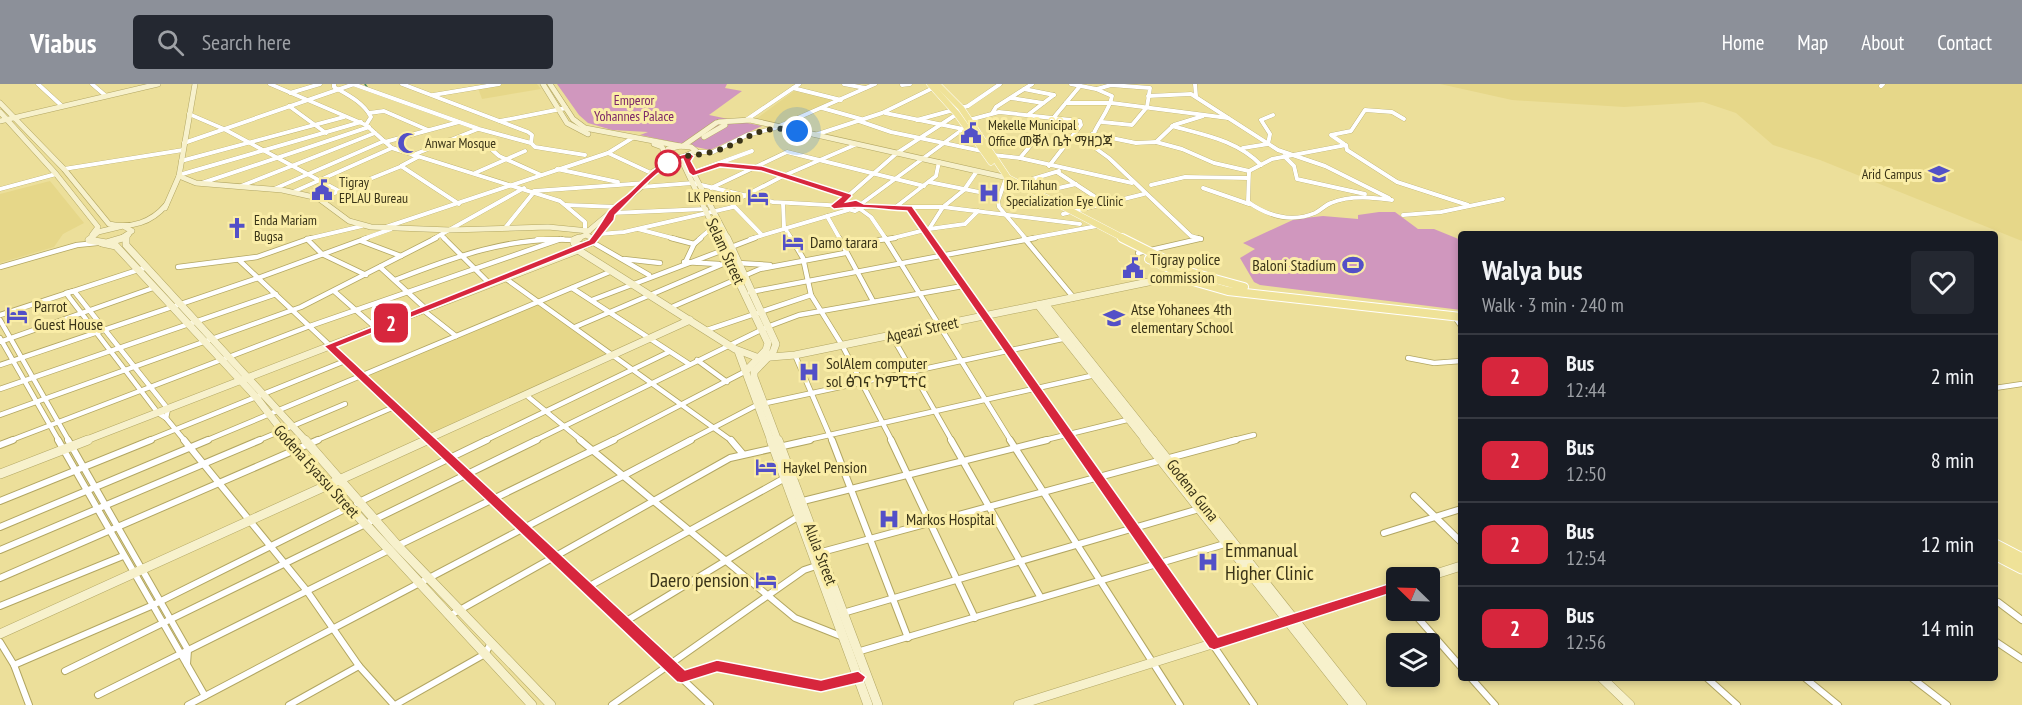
<!DOCTYPE html>
<html lang="en">
<head>
<meta charset="utf-8">
<style>
  :root { --surface:#171b24; --page:#242831; --text:#f1f3f6; --muted:#9ea1a6; --line:#363941; --accent:#8c9099 }
  body { margin:0; font-family:"PT Sans Narrow","Noto Sans Ethiopic",sans-serif; background:var(--page); color:var(--text); height:100vh; display:flex; flex-direction:column; font-size:22px; white-space:nowrap }
  * { box-sizing:border-box; margin:0 }
  p { font-size:20px; color:var(--muted) }
  .icon { flex:none; width:33px; height:33px; fill:none; stroke:currentColor; stroke-width:2; stroke-linecap:round; stroke-linejoin:round }
  .map { position:relative; flex:1; overflow:hidden }
  .sheet { position:absolute; left:1458px; top:147px; width:540px; height:450px; display:flex; flex-direction:column; background:var(--surface); border-radius:6px; box-shadow:0 3px 9px #0003 }
  .sheet>* { flex:none }
  .badge { padding:0 12px; border-radius:9px; font-size:21px; line-height:39px }
  .needle { width:39px; rotate:293deg }
  .buttons { position:absolute; left:1386px; top:483px; display:grid; gap:12px }
  .buttons a { display:grid; place-items:center; width:54px; height:54px; border-radius:6px; background:var(--surface); box-shadow:0 3px 9px #0003; font-size:30px }
  .you { position:absolute; width:30px; height:30px; margin:-15px; border:4px solid #fff; border-radius:50%; background:#1a73e8; box-shadow:0 0 0 9px #1a73e833 }
  .map>.badge { position:absolute; translate:-50% -50%; box-shadow:0 0 0 3px #fff }
  .round { display:grid; place-items:center; flex:none; width:63px; height:63px; border-radius:6px; background:var(--page) }
  .headline { display:flex; align-items:center; justify-content:space-between; height:102px; padding:0 24px }
  h1 { font-size:28px; font-weight:700; line-height:45px }
  ul { padding:0; list-style:none }
  li { display:flex; align-items:center; gap:18px; height:84px; padding:0 24px; border-top:2px solid var(--line) }
  li div { flex:1 }
  li b { display:block; font-size:22px }
  li em { font-style:normal }
  li .badge { min-width:66px; font-weight:700; text-align:center }
  header { display:flex; align-items:center; gap:36px; box-sizing:border-box; height:84px; padding:0 30px; background:var(--accent); color:#fff }
  header strong { font-size:28px }
  nav { display:flex; gap:33px; margin-inline-start:auto; font-size:21px }
  .search { width:420px; height:54px; background:var(--page); display:flex; align-items:center; gap:15px; box-sizing:border-box; padding:0 21px; border-radius:6px; color:var(--muted); font-size:22px }
  .map>svg:first-child { display:block }
  .built { fill:#e6d789 }
  .green { fill:#d097be }
  .lines { fill:none; stroke-linecap:round; stroke-linejoin:round }
  .stream { stroke:#4f8c62; stroke-width:1.5 }
  .street-far2-casing { stroke:#b2a662; stroke-width:4.5 }
  .street-far1-casing { stroke:#b2a662; stroke-width:6 }
  .street-casing { stroke:#b2a662; stroke-width:8 }
  .secondary-far2-casing { stroke:#b2a662; stroke-width:6 }
  .secondary-far1-casing { stroke:#b2a662; stroke-width:8 }
  .secondary-casing { stroke:#b2a662; stroke-width:10 }
  .primary-far2-casing { stroke:#fff; stroke-width:7 }
  .primary-far1-casing { stroke:#fff; stroke-width:10 }
  .primary-casing { stroke:#fff; stroke-width:13 }
  .street-far2 { stroke:#fff; stroke-width:4 }
  .street-far1 { stroke:#fff; stroke-width:4.5 }
  .street { stroke:#fff; stroke-width:6 }
  .secondary-far2 { stroke:#f7f1cc; stroke-width:5 }
  .secondary-far1 { stroke:#f7f1cc; stroke-width:7 }
  .secondary { stroke:#f7f1cc; stroke-width:9 }
  .primary-far2 { stroke:#efe298; stroke-width:6 }
  .primary-far1 { stroke:#efe298; stroke-width:8 }
  .primary { stroke:#efe298; stroke-width:11 }
  .line { fill:#d7263d; stroke:#fff; stroke-width:1.5 }
  .walk { stroke:#3a3418; stroke-width:6; stroke-dasharray:0 10.8 }
  .stop-dot { fill:#fff; stroke:#d7263d; stroke-width:3 }
  .labels { text-anchor:middle; dominant-baseline:central; stroke-width:6; stroke-linejoin:round; paint-order:stroke }
  .far-park-label { font-size:14px; fill:#7c2668; stroke:#faeda7 }
  .far-poi-label { font-size:14px; fill:#3a3418; stroke:#faeda7; text-anchor:start }
  .poi-label { font-size:16px; fill:#3a3418; stroke:#faeda7; text-anchor:start }
  .street-label { font-size:16px; fill:#3a3418; stroke:#faeda7 }
  .near-poi-label { font-size:20px; fill:#3a3418; stroke:#faeda7; text-anchor:start }
</style>
</head>
<body>
<header>
<strong>Viabus</strong>
<div class="search"><svg class="icon" aria-label="search" viewBox="0 0 24 24"><circle cx="10" cy="10" r="6"/><path d="M15 15l6 6"/></svg>Search here</div>
<nav><a>Home</a><a>Map</a><a>About</a><a>Contact</a></nav>
</header>
<div class="map">
<svg width="2022" height="621" viewBox="0 0 2022 621">
  <rect width="100%" height="100%" fill="#ecdf9a"/>
  <g class="built">
    <polygon points="503,0 537,0 541,5 482,15 478,4"/>
    <polygon points="1440,0 2022,0 2022,157 1820,76 1773,61 1736,29 1703,18 1624,23 1512,16"/>
    <polygon points="794,7 834,16 779,41 756,35"/>
    <polygon points="50,97 84,139 63,150 54,163 0,179 0,110"/>
    <polygon points="539,219 611,270 430,353 365,291"/>
  </g>
  <g class="green">
    <polygon points="557,0 727,0 725,4 742,7 709,31 762,42 710,66 640,51 648,48 612,46 588,39 579,31"/>
    <polygon points="1379,128 1395,128 1418,145 1434,145 1461,156 1461,226 1260,201 1254,198 1240,174 1255,165 1243,159 1295,135 1323,132 1358,135 1358,131"/>
  </g>
  <g class="lines">
    <polyline class="stream" points="365,0 367,3"/>
    <defs>
      <g id="street-far2">
        <polyline points="38,0 62,22"/>
        <polyline points="92,0 106,12"/>
        <polyline points="270,0 366,41 392,64 560,117 585,138 585,146"/>
        <path d="M334,0V3C348,11 363,18 371,33L366,41"/>
        <polyline points="353,0 479,45 531,59"/>
        <polyline points="402,0 528,48 532,51 531,59 535,63 585,71"/>
        <polyline points="844,0 865,4"/>
        <path d="M1071,0L1096,5L1112,12C1109,30 1092,43 1091,61L1109,74L1191,152L1201,155"/>
        <polyline points="1195,0 1196,12"/>
        <polyline points="902,1 910,0"/>
        <polyline points="1881,2 1883,0"/>
        <polyline points="793,4 841,16"/>
        <polyline points="1024,5 1054,11"/>
        <polyline points="1097,5 1111,1 1150,4 1147,23 1132,41 1102,38"/>
        <polyline points="290,9 320,0"/>
        <polyline points="433,11 499,0"/>
        <polyline points="1148,12 1191,10 1278,66 1325,82 1389,114"/>
        <polyline points="1011,14 1043,19"/>
        <polyline points="1066,19 1112,19 1228,34"/>
        <polyline points="289,22 326,49"/>
        <polyline points="822,24 861,35"/>
        <polyline points="993,28 996,23 1032,0"/>
        <polyline points="369,29 384,27 428,46"/>
        <polyline points="885,29 963,45"/>
        <polyline points="189,30 224,45 341,108"/>
        <polyline points="1029,30 1054,11"/>
        <polyline points="746,36 799,0"/>
        <polyline points="917,36 968,22 1000,0"/>
        <polyline points="969,36 999,28 1080,37 1081,41 1049,82"/>
        <polyline points="500,37 566,24"/>
        <polyline points="859,37 891,48 982,67"/>
        <path d="M1172,42C1204,51 1237,56 1261,81"/>
        <polyline points="1092,50 1136,59 1156,58 1182,65 1214,79 1249,87"/>
        <polyline points="815,51 882,29 933,4"/>
        <polyline points="449,56 490,64 499,72 541,91"/>
        <polyline points="385,58 459,38"/>
        <polyline points="1156,58 1174,41 1203,32"/>
        <polyline points="184,59 354,0"/>
        <polyline points="1344,60 1331,51 1351,47 1365,26 1392,28 1404,35"/>
        <polyline points="1243,64 1268,60 1270,50 1261,36 1273,31"/>
        <polyline points="695,68 713,68 747,51 775,44 875,0"/>
        <polyline points="608,69 651,89"/>
        <polyline points="413,71 478,45"/>
        <polyline points="993,71 1020,74 1132,99"/>
        <polyline points="1284,72 1294,82 1297,95 1365,110"/>
        <polyline points="418,73 401,82 459,120"/>
        <polyline points="1020,74 1080,2"/>
        <polyline points="181,77 344,33"/>
        <polyline points="719,80 762,85 848,112 836,121"/>
        <polyline points="64,85 183,66"/>
        <polyline points="557,85 618,98"/>
        <polyline points="1057,88 1106,120"/>
        <polyline points="475,89 525,67"/>
        <polyline points="689,90 752,67"/>
        <polyline points="179,91 361,38"/>
        <polyline points="1005,97 998,117 999,123 1026,155"/>
        <polyline points="929,98 999,112"/>
        <polyline points="202,99 369,43"/>
        <polyline points="1151,101 1185,93 1248,94"/>
        <polyline points="241,102 375,49"/>
        <polyline points="1009,102 1059,87"/>
        <polyline points="641,103 693,99 773,118 845,122"/>
        <polyline points="711,104 787,68 924,102"/>
        <polyline points="1203,104 1249,120"/>
        <polyline points="0,105 56,90"/>
        <polyline points="274,105 384,57"/>
        <polyline points="534,107 646,99"/>
        <polyline points="293,108 392,64"/>
        <polyline points="1037,109 1076,100"/>
        <polyline points="848,112 897,69 957,30"/>
        <polyline points="320,115 402,82"/>
        <path d="M1392,116C1373,113 1349,111 1331,119C1325,121 1321,126 1315,129C1291,139 1268,132 1248,118L1249,87L1272,75L1346,61L1347,66L1397,98L1468,121"/>
        <polyline points="783,119 784,143 792,155"/>
        <polygon points="854,119 862,123 855,127 845,124 846,121"/>
        <polyline points="861,120 963,45 969,44"/>
        <polyline points="566,121 618,123"/>
        <polyline points="897,122 936,92 939,78"/>
        <polyline points="862,123 943,123 1080,140"/>
        <polyline points="909,124 931,155"/>
        <polyline points="860,125 871,133 886,155"/>
        <polyline points="612,129 706,125"/>
        <polyline points="1063,130 1144,110"/>
        <polyline points="1403,131 1441,128 1503,115"/>
        <polyline points="827,132 840,155"/>
        <polyline points="386,143 608,69 634,53"/>
        <polyline points="505,144 534,108"/>
        <polyline points="638,145 676,155"/>
        <polyline points="929,145 965,140 978,127"/>
        <polyline points="600,150 624,148 733,123"/>
        <polyline points="761,150 731,119 783,92 857,60"/>
        <polyline points="441,151 445,155"/>
        <polyline points="307,155 362,142"/>
        <polyline points="363,155 391,145"/>
        <polyline points="433,155 524,104"/>
        <polyline points="537,155 563,155"/>
        <polyline points="699,155 714,142"/>
        <polyline points="750,155 848,126"/>
        <polyline points="889,155 929,145 943,123 964,106 977,87"/>
        <polyline points="1027,155 1097,142"/>
      </g>
      <g id="street-far1">
        <polyline points="444,154 490,200"/>
        <polyline points="671,154 694,160"/>
        <polyline points="791,154 803,174 811,211 842,261 892,357"/>
        <polyline points="839,154 873,217"/>
        <polyline points="885,154 1011,357"/>
        <polyline points="930,154 1074,357"/>
        <polyline points="1024,154 1074,214"/>
        <polyline points="1197,154 1201,155"/>
        <polyline points="307,155 322,170 366,191"/>
        <polyline points="361,157 401,172"/>
        <polyline points="592,158 649,191"/>
        <polyline points="841,161 895,154"/>
        <polyline points="1138,169 1199,155"/>
        <polyline points="624,175 660,179"/>
        <polyline points="239,176 431,357"/>
        <polyline points="686,177 694,160 701,154"/>
        <polyline points="684,178 719,180"/>
        <polyline points="738,179 770,181"/>
        <polyline points="0,183 77,161 97,159"/>
        <polyline points="178,183 257,173 311,154"/>
        <polyline points="380,183 426,225"/>
        <polyline points="505,194 732,357"/>
        <path d="M395,196C454,173 510,152 574,156"/>
        <polyline points="572,204 689,280"/>
        <polygon points="74,207 168,325 166,334 158,329 66,209"/>
        <polyline points="334,207 376,244"/>
        <polyline points="750,208 1035,154"/>
        <polyline points="592,216 755,154"/>
        <polyline points="672,223 760,185 845,169"/>
        <polyline points="423,226 456,252"/>
        <polyline points="0,231 147,183"/>
        <polyline points="1454,232 1461,242"/>
        <polyline points="0,236 69,357"/>
        <polyline points="575,243 723,180"/>
        <polyline points="707,246 811,211"/>
        <polyline points="892,252 952,357"/>
        <polyline points="0,254 59,357"/>
        <polyline points="0,258 153,204"/>
        <polyline points="795,271 832,357"/>
        <polyline points="1408,274 1434,279 1461,277"/>
        <polyline points="697,276 727,298"/>
        <polyline points="0,281 258,194 367,154"/>
        <polyline points="1995,304 2022,300"/>
        <polyline points="0,305 276,210"/>
        <polyline points="526,311 582,357"/>
        <polyline points="0,331 301,223 436,154"/>
        <polyline points="166,334 185,357"/>
        <polyline points="9,357 310,242 561,155"/>
        <polyline points="147,357 345,277"/>
        <polyline points="205,357 612,187"/>
        <polyline points="257,357 345,320"/>
        <polyline points="315,357 394,323"/>
        <polyline points="484,357 669,268"/>
        <polyline points="534,357 767,243 799,231 963,202"/>
        <polyline points="611,357 748,286"/>
        <polyline points="688,357 757,321 1067,254"/>
        <polyline points="803,357 1095,291"/>
        <polyline points="1041,357 1131,335"/>
        <polyline points="1230,357 1254,351"/>
      </g>
      <g id="street">
        <polyline points="58,356 205,612"/>
        <polyline points="68,356 188,566 187,580"/>
        <polyline points="184,356 307,507 359,582 394,621"/>
        <polyline points="429,356 710,621"/>
        <polyline points="580,356 795,534 843,553"/>
        <polyline points="731,356 742,369"/>
        <polyline points="832,356 908,554"/>
        <polyline points="891,356 975,534"/>
        <polyline points="951,356 1041,514"/>
        <polyline points="1010,356 1180,621"/>
        <polyline points="1073,356 1254,621"/>
        <polyline points="0,361 13,356"/>
        <polyline points="1414,412 1461,458"/>
        <polyline points="0,417 151,356"/>
        <polyline points="799,418 1047,356"/>
        <polyline points="357,419 487,356"/>
        <polyline points="0,443 208,356"/>
        <polyline points="1384,449 1461,425"/>
        <polyline points="397,462 614,356"/>
        <polyline points="0,466 260,356"/>
        <polyline points="818,469 1236,356"/>
        <polyline points="0,494 318,356"/>
        <polyline points="586,504 785,394"/>
        <polyline points="1998,518 2022,536"/>
        <polyline points="0,522 123,472"/>
        <polyline points="1411,526 1461,583"/>
        <polyline points="843,529 1199,425"/>
        <polyline points="449,532 730,374 810,356"/>
        <polyline points="623,539 801,431"/>
        <polyline points="1995,557 2022,575"/>
        <polyline points="0,558 14,581 29,621"/>
        <polyline points="857,568 1228,459"/>
        <polyline points="14,581 151,522 349,423"/>
        <polyline points="65,587 537,356"/>
        <polyline points="682,593 717,582 821,602 858,593"/>
        <polyline points="1471,594 1495,621"/>
        <polyline points="1707,594 1737,621"/>
        <polyline points="1805,594 1838,621"/>
        <polyline points="1912,594 1947,621"/>
        <polyline points="98,611 389,466"/>
        <polyline points="188,621 691,356"/>
        <polyline points="289,621 359,582"/>
        <polyline points="395,621 485,570 491,559"/>
        <polyline points="612,621 804,486 819,481"/>
      </g>
      <g id="secondary-far2">
        <polyline points="543,0 567,39 588,50"/>
        <polyline points="550,0 573,35 585,44 680,62"/>
        <path d="M0,19L64,85L109,140C131,145 152,138 166,121"/>
        <polyline points="0,28 56,90 98,143 92,151"/>
        <polyline points="0,37 158,0"/>
        <polyline points="719,38 750,36 1008,94"/>
        <polyline points="704,53 725,41"/>
        <polyline points="654,60 662,63 665,70"/>
        <polygon points="680,62 691,63 696,67 681,74 665,70 668,65"/>
        <polyline points="683,62 716,39"/>
        <polyline points="690,72 687,77 728,155"/>
        <polyline points="677,74 682,77 719,155"/>
        <polyline points="179,92 196,99 282,106 318,114 349,137 371,143 450,146 548,143 589,147"/>
        <polyline points="165,124 179,92 195,0"/>
        <polyline points="586,149 646,99 651,89 676,74"/>
        <polyline points="595,154 611,130"/>
        <polyline points="90,155 98,148 123,142 132,147 120,155"/>
        <polyline points="125,155 129,150"/>
        <polyline points="576,155 586,151 594,155"/>
      </g>
      <g id="secondary-far1">
        <polyline points="92,154 89,156 106,159 123,154"/>
        <polyline points="126,154 126,161 306,357"/>
        <polyline points="579,154 574,156 574,159 581,162"/>
        <polyline points="718,154 768,259 766,266 746,287"/>
        <polyline points="727,154 776,260 773,268 754,288 754,293 778,357"/>
        <polyline points="102,159 116,162 256,313 290,357"/>
        <polyline points="581,162 592,158 594,154"/>
        <polyline points="578,166 735,265 759,274 795,271 1182,191"/>
        <polyline points="1045,220 1154,357"/>
        <polyline points="1038,221 1146,357"/>
        <polyline points="738,267 771,357"/>
        <polyline points="84,357 578,166 581,162"/>
        <polyline points="423,357 690,236"/>
      </g>
      <g id="secondary">
        <polyline points="288,356 532,621"/>
        <polyline points="305,356 397,461 551,621"/>
        <polyline points="771,356 868,621"/>
        <polyline points="778,356 878,621"/>
        <polyline points="1145,356 1354,621"/>
        <polyline points="1152,356 1362,621"/>
        <polyline points="0,390 88,356"/>
        <polyline points="1423,494 1461,482"/>
        <polyline points="0,550 427,356"/>
        <polyline points="1602,594 1630,621"/>
        <polyline points="1018,621 1396,502"/>
      </g>
      <g id="primary-far2">
        <polyline points="930,0 957,30 991,78"/>
        <polyline points="937,0 961,24 1008,94 1125,155"/>
      </g>
      <g id="primary-far1">
        <polyline points="1122,154 1192,189"/>
        <polyline points="1149,175 1183,190"/>
        <polyline points="1193,189 1244,203"/>
        <polyline points="1186,195 1228,207 1461,233"/>
      </g>
      <g id="primary">
        <polyline points="1995,461 2022,475"/>
        <polyline points="1995,470 2022,484"/>
      </g>
    </defs>
    <use href="#street-far2" class="street-far2-casing"/>
    <use href="#street-far1" class="street-far1-casing"/>
    <use href="#street" class="street-casing"/>
    <use href="#secondary-far2" class="secondary-far2-casing"/>
    <use href="#secondary-far1" class="secondary-far1-casing"/>
    <use href="#secondary" class="secondary-casing"/>
    <use href="#primary-far2" class="primary-far2-casing"/>
    <use href="#primary-far1" class="primary-far1-casing"/>
    <use href="#primary" class="primary-casing"/>
    <use href="#street-far2" class="street-far2"/>
    <use href="#street-far1" class="street-far1"/>
    <use href="#street" class="street"/>
    <use href="#secondary-far2" class="secondary-far2"/>
    <use href="#secondary-far1" class="secondary-far1"/>
    <use href="#secondary" class="secondary"/>
    <use href="#primary-far2" class="primary-far2"/>
    <use href="#primary-far1" class="primary-far1"/>
    <use href="#primary" class="primary"/>
  </g>
  <path class="line" d="M690,69L694,72L691,77L696,86L719,78L762,82L851,110L852,112L846,118L856,116L864,120L912,122L1218,553L1391,499L1396,500L1404,510L1402,514L1396,515L1388,510L1214,566L1209,564L907,127C882,126 858,121 834,125L830,122L841,113L761,87L720,83L693,92L689,89L683,75C662,79 632,115 615,131L614,136L595,160L337,263L685,586L717,576L821,596L858,587L866,593L863,598L821,608L717,588L682,599L677,598L324,262L589,156C596,147 601,139 607,129C611,122 622,115 628,110C650,90 658,75 690,69Z"/>
  <g class="lines">
    <path class="walk" d="M668,79C681,70 698,72 712,68C746,59 757,38 797,47"/>
  </g>
  <defs>
    <symbol id="civic-bare" viewBox="-9 -9 18 18"><path d="M-.6-6.5H3V-4.5H.6V-3L4-1V1h2V6H-6V1h2V-1L-.6-3ZM-1.2 2.5V6h2.4V2.5Z" fill="#5350c7" stroke="#faeda7" stroke-width="2.5" paint-order="stroke"/></symbol>
    <symbol id="mosque-bare" viewBox="-9 -9 18 18"><path d="M3.5-4.9A6 6 0 1 0 3.5 4.9A5 5 0 1 1 3.5-4.9Z" fill="#5350c7" stroke="#faeda7" stroke-width="2.5" paint-order="stroke"/></symbol>
    <symbol id="university-bare" viewBox="-9 -9 18 18"><path d="M0-5L7-2L0 1L-7-2ZM-4 1L0 2.5L4 1V4Q0 6-4 4Z" fill="#5350c7" stroke="#faeda7" stroke-width="2.5" paint-order="stroke"/></symbol>
    <symbol id="hospital-bare" viewBox="-9 -9 18 18"><path d="M-5-5h3v3.5h4V-5h3V5h-3V1.5h-4V5h-3Z" fill="#5350c7" stroke="#faeda7" stroke-width="2.5" paint-order="stroke"/></symbol>
    <symbol id="hotel-bare" viewBox="-9 -9 18 18"><path d="M-6-4.5h1.5V1H6V5H4.5V3h-9V5H-6ZM-4 0a1.8 1.8 0 1 1 3.6 0ZM.5 0V-2.5h3Q6-2.5 6 0Z" fill="#5350c7" stroke="#faeda7" stroke-width="2.5" paint-order="stroke"/></symbol>
    <symbol id="church-bare" viewBox="-9 -9 18 18"><path d="M-1.2-6h2.4v3.5h3.3v2.4h-3.3V6h-2.4V-.1h-3.3v-2.4h3.3Z" fill="#5350c7" stroke="#faeda7" stroke-width="2.5" paint-order="stroke"/></symbol>
    <symbol id="stadium-bare" viewBox="-9 -9 18 18"><path d="M0-5a6.5 5 0 1 0 0 10a6.5 5 0 1 0 0-10ZM-3.5-1.8h7v3.6h-7Z" fill="#5350c7" stroke="#faeda7" stroke-width="2.5" paint-order="stroke"/></symbol>
    <symbol id="school-bare" viewBox="-9 -9 18 18"><path d="M0-5L7-2L0 1L-7-2ZM-4 1L0 2.5L4 1V4Q0 6-4 4Z" fill="#5350c7" stroke="#faeda7" stroke-width="2.5" paint-order="stroke"/></symbol>
  </defs>
  <g fill-rule="evenodd">
    <use href="#civic-bare" x="956" y="34" width="30" height="30"/>
    <use href="#mosque-bare" x="393" y="44" width="30" height="30"/>
    <use href="#university-bare" x="1924" y="75" width="30" height="30"/>
    <use href="#civic-bare" x="307" y="91" width="30" height="30"/>
    <use href="#hospital-bare" x="974" y="94" width="30" height="30"/>
    <use href="#hotel-bare" x="743" y="98" width="30" height="30"/>
    <use href="#church-bare" x="222" y="129" width="30" height="30"/>
    <use href="#hotel-bare" x="778" y="143" width="30" height="30"/>
    <use href="#stadium-bare" x="1338" y="166" width="30" height="30"/>
    <use href="#civic-bare" x="1118" y="169" width="30" height="30"/>
    <use href="#hotel-bare" x="2" y="216" width="30" height="30"/>
    <use href="#school-bare" x="1099" y="219" width="30" height="30"/>
    <use href="#hospital-bare" x="794" y="273" width="30" height="30"/>
    <use href="#hotel-bare" x="751" y="368" width="30" height="30"/>
    <use href="#hospital-bare" x="874" y="420" width="30" height="30"/>
    <use href="#hospital-bare" x="1193" y="463" width="30" height="30"/>
    <use href="#hotel-bare" x="751" y="481" width="30" height="30"/>
  </g>
  <circle class="stop-dot" cx="668" cy="79" r="12"/>
  <g class="labels">
    <g class="far-park-label">
      <text x="634" y="16">Emperor<tspan x="634" dy="16">Yohannes Palace</tspan></text>
    </g>
    <g class="far-poi-label">
      <text x="988" y="41">Mekelle Municipal<tspan x="988" dy="16">Office መቐለ ቤት ማዘጋጃ</tspan></text>
      <text x="425" y="59">Anwar Mosque</text>
      <text x="1922" y="90" text-anchor="end">Arid Campus</text>
      <text x="339" y="98">Tigray<tspan x="339" dy="16">EPLAU Bureau</tspan></text>
      <text x="1006" y="101">Dr. Tilahun<tspan x="1006" dy="16">Specialization Eye Clinic</tspan></text>
      <text x="741" y="113" text-anchor="end">LK Pension</text>
      <text x="254" y="136">Enda Mariam<tspan x="254" dy="16">Bugsa</tspan></text>
    </g>
    <g class="poi-label">
      <text x="810" y="158">Damo tarara</text>
      <text x="1150" y="175">Tigray police<tspan x="1150" dy="18">commission</tspan></text>
      <text x="1336" y="181" text-anchor="end">Baloni Stadium</text>
      <text x="34" y="222">Parrot<tspan x="34" dy="18">Guest House</tspan></text>
      <text x="1131" y="225">Atse Yohanees 4th<tspan x="1131" dy="18">elementary School</tspan></text>
      <text x="826" y="279">SolAlem computer<tspan x="826" dy="18">sol ፅገና ኮምፒተር</tspan></text>
      <text x="783" y="383">Haykel Pension</text>
      <text x="906" y="435">Markos Hospital</text>
    </g>
    <g class="street-label">
      <text transform="translate(726 167) rotate(65)">Selam Street</text>
      <text transform="translate(922 245) rotate(-12)">Ageazi Street</text>
      <text transform="translate(317 387) rotate(48)">Godena Eyassu Street</text>
      <text transform="translate(1193 406) rotate(52)">Godena Guna</text>
      <text transform="translate(821 470) rotate(69)">Alula Street</text>
    </g>
    <g class="near-poi-label">
      <text x="1225" y="466">Emmanual<tspan x="1225" dy="23">Higher Clinic</tspan></text>
      <text x="749" y="496" text-anchor="end">Daero pension</text>
    </g>
  </g>
</svg>
<div class="buttons">
<a><svg class="needle" viewBox="-14 -14 28 28"><path d="M0-13l5 13h-10z" fill="#e53935"/><path d="M0 13l5-13h-10z" fill="#9ea1a6"/></svg></a>
<a><svg class="icon" aria-label="layers" viewBox="0 0 24 24"><path d="M12 4l9 5-9 5-9-5zM3 14l9 5 9-5"/></svg></a>
</div>
<div class="you" style="left:797px;top:47px"></div>
<b class="badge" style="left:391px;top:239px;background:#d7263d;color:#fff">2</b>
<section class="sheet">
<div class="headline"><div><h1>Walya bus</h1><p>Walk · 3 min · 240 m</p></div><a class="round"><svg class="icon" aria-label="heart" viewBox="0 0 24 24"><path d="M12 20l-8-8c-3-5 5-10 8-4 3-6 11-1 8 4z"/></svg></a></div>
<ul>
<li><span class="badge" style="background:#d7263d;color:#fff">2</span><div><b>Bus</b><p>12:44</p></div><em>2 min</em></li>
<li><span class="badge" style="background:#d7263d;color:#fff">2</span><div><b>Bus</b><p>12:50</p></div><em>8 min</em></li>
<li><span class="badge" style="background:#d7263d;color:#fff">2</span><div><b>Bus</b><p>12:54</p></div><em>12 min</em></li>
<li><span class="badge" style="background:#d7263d;color:#fff">2</span><div><b>Bus</b><p>12:56</p></div><em>14 min</em></li>
</ul>
</section>
</div>
</body>
</html>
